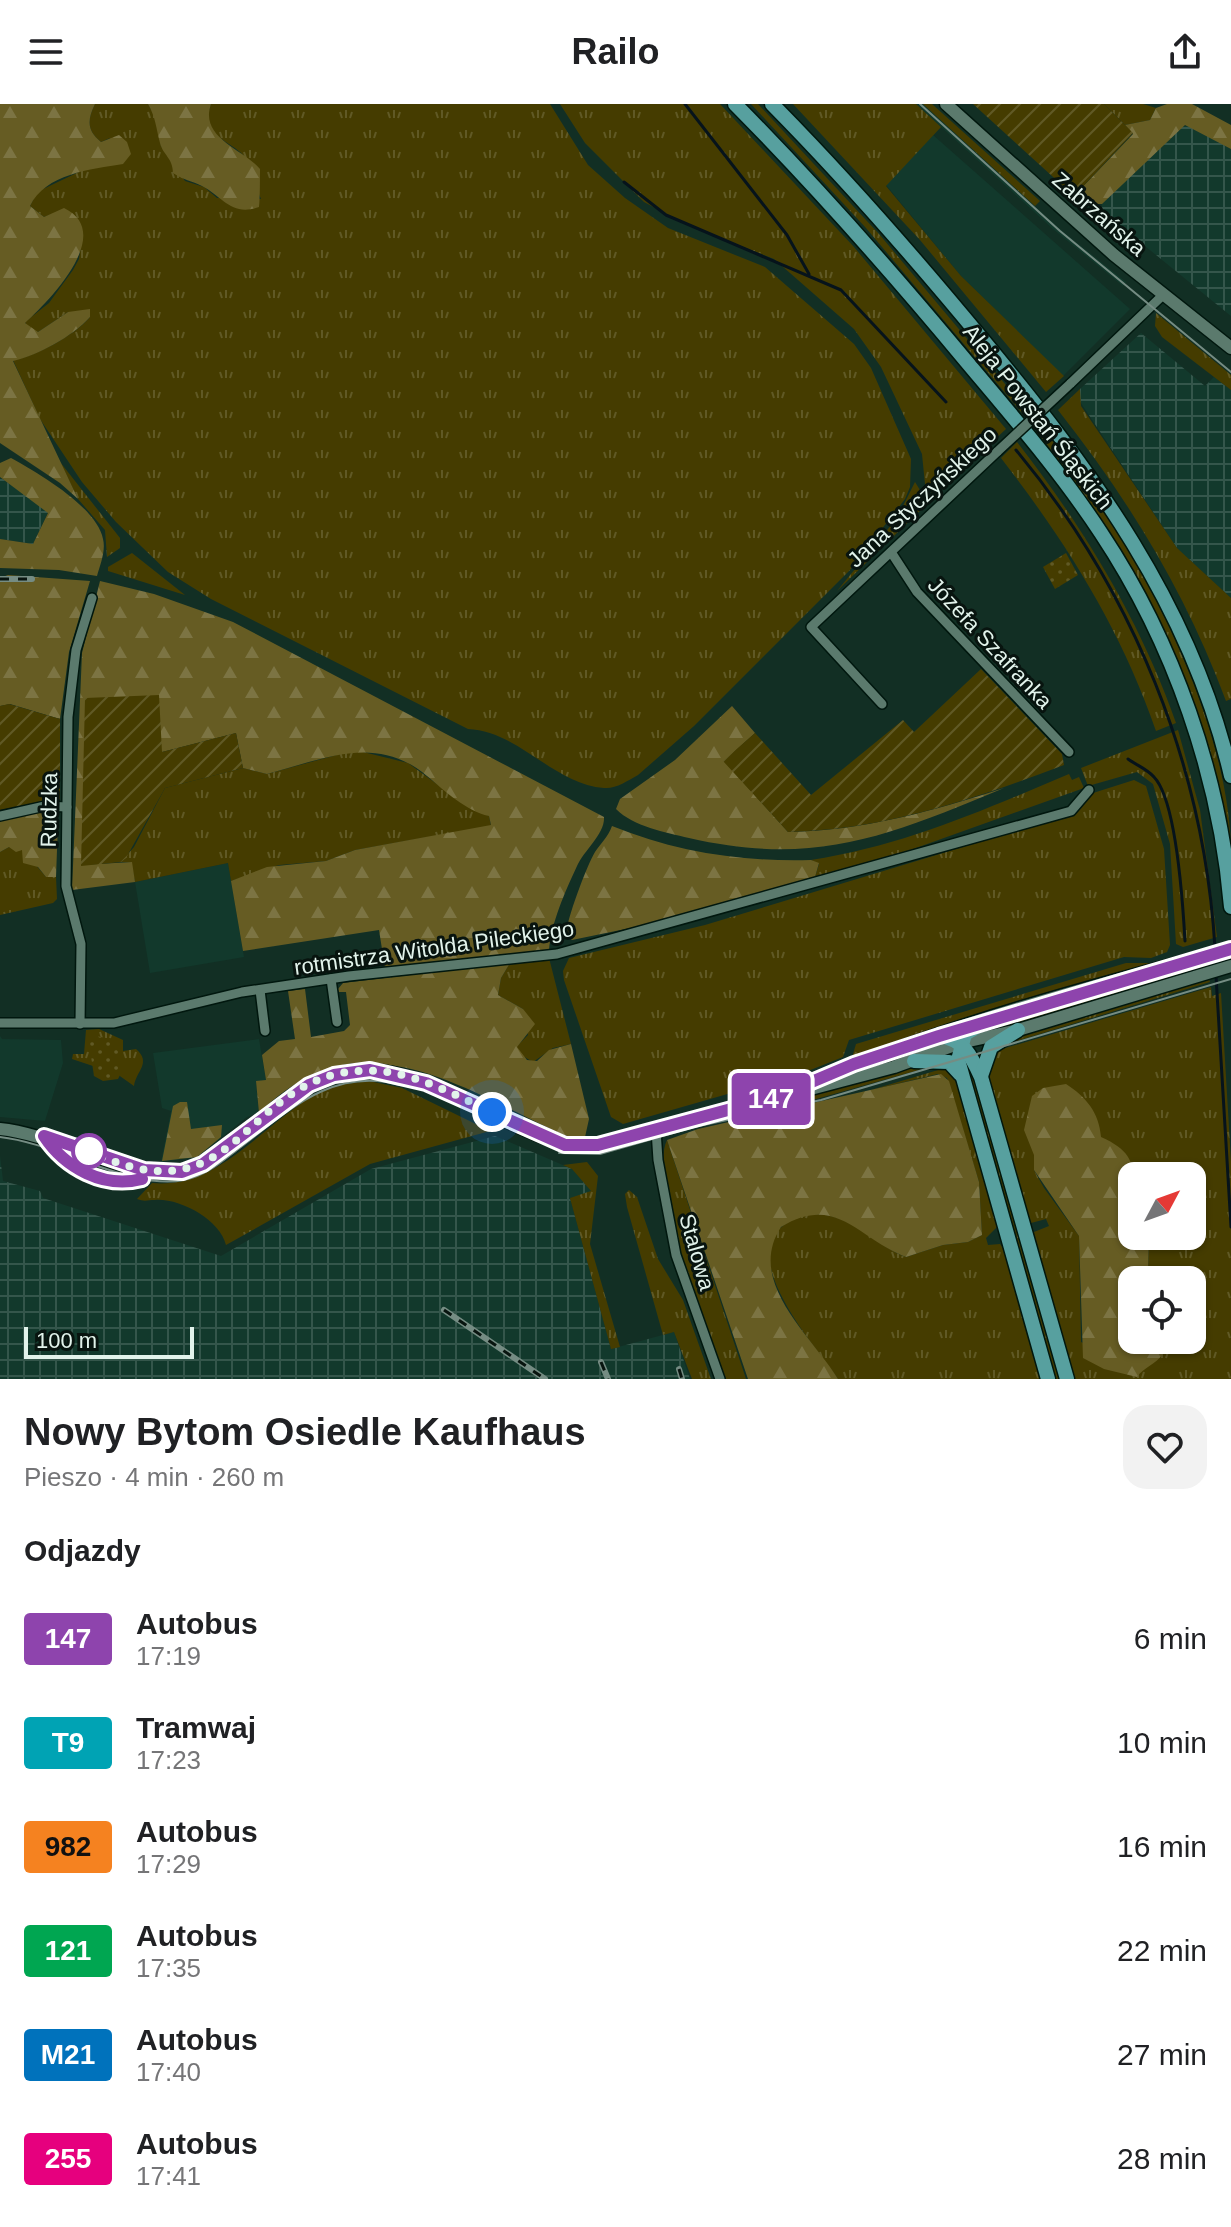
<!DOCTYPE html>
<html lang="pl">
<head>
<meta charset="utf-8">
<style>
  :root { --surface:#fff; --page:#f2f2f2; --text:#202124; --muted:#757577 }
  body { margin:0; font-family:Helvetica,sans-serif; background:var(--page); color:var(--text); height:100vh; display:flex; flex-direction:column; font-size:30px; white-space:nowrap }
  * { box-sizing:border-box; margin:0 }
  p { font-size:26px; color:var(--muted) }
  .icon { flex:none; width:44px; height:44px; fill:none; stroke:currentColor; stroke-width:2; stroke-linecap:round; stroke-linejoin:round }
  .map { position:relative; height:1275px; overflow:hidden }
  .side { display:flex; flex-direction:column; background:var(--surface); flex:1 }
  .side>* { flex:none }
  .badge { padding:0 16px; border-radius:6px; font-size:28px; line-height:52px }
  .needle { width:52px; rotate:49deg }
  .fabs { position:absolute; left:1118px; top:1058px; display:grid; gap:16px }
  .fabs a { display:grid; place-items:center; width:88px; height:88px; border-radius:16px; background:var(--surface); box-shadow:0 2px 6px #0004; font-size:40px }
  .scale { position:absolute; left:24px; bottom:20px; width:170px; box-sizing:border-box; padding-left:8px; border:4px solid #e2f3eb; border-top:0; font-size:22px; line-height:28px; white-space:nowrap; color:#e2f3eb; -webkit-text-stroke:6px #08140f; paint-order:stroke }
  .you { position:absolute; width:40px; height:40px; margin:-20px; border:6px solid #fff; border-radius:50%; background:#1a73e8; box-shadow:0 0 0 12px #1a73e833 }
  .map>.badge { position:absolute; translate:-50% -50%; box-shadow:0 0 0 4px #fff }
  h2 { padding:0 24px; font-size:30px; line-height:72px }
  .round { display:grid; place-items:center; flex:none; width:84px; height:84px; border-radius:24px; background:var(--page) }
  .head { display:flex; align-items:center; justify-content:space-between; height:136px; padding:0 24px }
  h1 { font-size:38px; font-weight:700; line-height:60px }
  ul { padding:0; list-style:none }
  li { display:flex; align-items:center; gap:24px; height:104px; padding:0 24px }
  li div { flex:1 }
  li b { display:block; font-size:30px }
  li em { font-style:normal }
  li .badge { min-width:88px; font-weight:700; text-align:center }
  header { display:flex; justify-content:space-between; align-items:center; height:104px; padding:0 24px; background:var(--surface); font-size:36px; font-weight:700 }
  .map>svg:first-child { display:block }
  .built { fill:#12392c }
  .industrial { fill:url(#industrial-grid) }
  .grass { fill:url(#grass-tufts); fill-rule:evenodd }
  .forest { fill:url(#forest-firs) }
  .park { fill:url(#park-dots) }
  .garden { fill:url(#garden-furrows) }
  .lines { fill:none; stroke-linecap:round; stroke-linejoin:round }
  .stream { stroke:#06131b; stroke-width:3 }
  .street-casing { stroke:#00170e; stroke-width:12 }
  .secondary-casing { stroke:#00170e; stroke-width:15 }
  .primary-casing { stroke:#00170e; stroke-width:17 }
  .street { stroke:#5b7a6d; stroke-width:9 }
  .secondary { stroke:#5b7a6d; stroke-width:12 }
  .primary { stroke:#57a09f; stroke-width:14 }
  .tram { stroke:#758c83; stroke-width:2 }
  .rail-casing { stroke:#758c83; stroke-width:6 }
  .rail { stroke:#08140f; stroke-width:3; stroke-dasharray:9; stroke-linecap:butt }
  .street-bridge-casing { stroke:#00170e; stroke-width:12; stroke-linecap:butt }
  .street-bridge { stroke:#5b7a6d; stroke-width:9 }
  .line-casing { stroke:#fff; stroke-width:18 }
  .line { stroke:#8e44ad; stroke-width:12 }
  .walk { stroke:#e2f3eb; stroke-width:8; stroke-dasharray:0 14.4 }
  .stop-dot { fill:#fff; stroke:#8e44ad; stroke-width:4 }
  .labels { text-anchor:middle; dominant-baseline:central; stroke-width:6; stroke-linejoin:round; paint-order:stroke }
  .street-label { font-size:22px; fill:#e2f3eb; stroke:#08140f }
</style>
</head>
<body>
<header><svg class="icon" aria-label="menu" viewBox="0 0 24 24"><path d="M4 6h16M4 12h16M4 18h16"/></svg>Railo<svg class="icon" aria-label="share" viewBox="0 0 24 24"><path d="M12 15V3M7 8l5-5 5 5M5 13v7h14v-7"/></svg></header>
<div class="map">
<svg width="1231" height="1275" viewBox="0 0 1231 1275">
  <defs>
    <pattern id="industrial-grid" width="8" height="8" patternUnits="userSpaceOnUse" patternTransform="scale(2)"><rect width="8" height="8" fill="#12392c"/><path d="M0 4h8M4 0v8" fill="none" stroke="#34564b"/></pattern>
    <pattern id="grass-tufts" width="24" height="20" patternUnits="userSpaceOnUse" patternTransform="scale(2)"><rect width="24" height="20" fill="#453c00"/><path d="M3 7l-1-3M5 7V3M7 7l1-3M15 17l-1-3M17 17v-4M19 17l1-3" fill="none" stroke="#605925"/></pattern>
    <pattern id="forest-firs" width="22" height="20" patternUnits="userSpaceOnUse" patternTransform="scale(2)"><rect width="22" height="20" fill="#665c23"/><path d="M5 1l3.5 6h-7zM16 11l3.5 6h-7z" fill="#7c7443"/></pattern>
    <pattern id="park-dots" width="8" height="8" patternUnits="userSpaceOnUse" patternTransform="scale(2)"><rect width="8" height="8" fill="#453c00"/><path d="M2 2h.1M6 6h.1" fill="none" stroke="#605925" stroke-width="1.8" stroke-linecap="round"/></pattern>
    <pattern id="garden-furrows" width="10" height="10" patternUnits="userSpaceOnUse" patternTransform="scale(2)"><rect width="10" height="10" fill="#453c00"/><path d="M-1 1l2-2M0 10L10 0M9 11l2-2" fill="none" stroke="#605925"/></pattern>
  </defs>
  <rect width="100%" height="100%" fill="#122f24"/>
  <g class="built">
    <polygon points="916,0 923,0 1061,126 1126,178 1123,182 1053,125"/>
    <polygon points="933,31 1130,205 1063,272 961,172 886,81"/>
    <polygon points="228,759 244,853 150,869 135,778"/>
    <polygon points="0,932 2,935 61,936 63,959 45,1017 0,1013"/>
    <polygon points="259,935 266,976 256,978 259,1009 247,1013 197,1053 161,1058 171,1007 162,1004 153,949"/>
  </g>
  <g class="industrial">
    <polygon points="1189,21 1231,45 1231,212 1102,107 1102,100 1180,23"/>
    <polygon points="1141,229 1205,282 1214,273 1231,286 1231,494 1177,444 1079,296 1080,285"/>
    <polygon points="0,373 48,408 33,440 0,435"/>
    <polygon points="495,1032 572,1065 592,1088 570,1094 611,1245 674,1228 690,1275 0,1275 0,1052 3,1077 40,1087 43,1094 221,1152 371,1065"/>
  </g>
  <g class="grass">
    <path d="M95,0H148L159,19L161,42L185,77L204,83L217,94L261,95C255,82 253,64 245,53C234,38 198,32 211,0H550L588,61L625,94L668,124L765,163L854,240L871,264L911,355L910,383L905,395L850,466L694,622L638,671C627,677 616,685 604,684C553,680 519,627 468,625L211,495L168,468L116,418L82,378L40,315L13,256C35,253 75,231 90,213L68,208L38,228L27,223L25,218L49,199L73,166L79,155L83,128L52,110L44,113L30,102L37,88L85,65L110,34L101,38C87,27 87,16 95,0Z"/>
    <polygon points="560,0 720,0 854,143 1006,325 934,392 925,380 922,350 881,263 854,225 774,155 687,121 644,98 585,39"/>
    <polygon points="751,0 758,0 879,130 1026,305 1022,309 866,124"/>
    <polygon points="793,0 916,0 941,23 886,82 961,172 1064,272 1046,288 920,136"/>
    <polygon points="923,0 932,0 1040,97 1035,102"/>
    <polygon points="1104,0 1143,0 1156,4 1150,16 1125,21"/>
    <polygon points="1156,209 1231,271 1231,286 1162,233 1155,222"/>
    <path d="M1080,285L1081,302L1177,444L1231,494V595L1226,597C1186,489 1129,396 1058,306Z"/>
    <path d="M1040,322C1130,426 1231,612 1231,751C1213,687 1200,618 1176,556C1143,472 1091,397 1036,326Z"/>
    <path d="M1017,338C1084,424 1140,516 1176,619L1156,627C1121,525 1066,438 1001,354Z"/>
    <polygon points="60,358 120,434 120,444 107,453 105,426 78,395"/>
    <polygon points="915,378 928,399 837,487 897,414"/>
    <polygon points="132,449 185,491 108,467 108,463"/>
    <polygon points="1178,626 1200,706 1217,833 1183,843 1176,840 1170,740 1153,680 1137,668 1088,682 1081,664"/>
    <polygon points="355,646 408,659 467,702 489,712 491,722 355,746 326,757 279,761 231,777 228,759 135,778 131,758 121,758 134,743 165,684 243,664 267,670"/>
    <path d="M1069,670L1072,676L1079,673L1084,684L860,764L815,773L819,760L811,756C903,742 984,706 1069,670Z"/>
    <polygon points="1134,676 1146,682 1164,745 1170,841 1167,848 1151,854 1124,853 849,936 843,953 808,967 623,1020 611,1013 564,876 563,867 569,854 705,821 1072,710 1090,690"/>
    <polygon points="9,743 23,746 46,773 56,773 57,795 53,799 0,811 0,748"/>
    <polygon points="549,854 571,940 553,944 533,958 521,951 516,943 528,931 523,905 498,891 501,874 510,859"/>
    <polygon points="1208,855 1209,862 969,934 982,924"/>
    <polygon points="1126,859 1152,859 851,957 856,940"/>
    <polygon points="1209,875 1210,878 997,943 1011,934"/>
    <path d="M1211,883L1212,892L1221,889L1231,1058V1275H1073L1031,1134L1034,1128L1049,1122L1046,1115L1031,1119L1026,1116L987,971L992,948ZM1034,1051L1133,1061L1136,1072H1192V1132H1149L1148,1167L1142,1176H1192V1236H1159L1164,1249L1142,1266L1081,1238L1079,1132L1044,1084L1034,1066Z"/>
    <path d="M99,925L123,936V947L136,945C152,959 136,967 134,982L117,970L72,955L73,950H84L86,926Z"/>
    <polygon points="969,955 1061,1275 1054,1275 963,957"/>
    <polygon points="926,960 926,964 816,995 746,1009"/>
    <path d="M945,964L957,977L998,1122L986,1134L988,1141L1000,1140L1003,1144L1042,1275H838C818,1245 736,1155 784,1121C798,1111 814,1108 831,1112C859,1119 879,1143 906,1153L943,1141L968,1138L982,1131L979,1078L947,974L938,970L871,986Z"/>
    <path d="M369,977L402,984L490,1027L370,1060L226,1141C220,1116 180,1094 155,1096C147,1096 145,1098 137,1095L152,1079C220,1085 263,1019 318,989L338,981Z"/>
    <path d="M667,1036L746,1275H724C708,1230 648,1075 667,1036Z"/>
    <polygon points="587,1058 598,1072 590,1140 620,1243 611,1245 570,1094 591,1087 572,1065 563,1061"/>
    <polygon points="629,1086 637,1093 658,1155 683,1196 711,1275 692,1275 674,1228 663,1231 627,1103 625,1090"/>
  </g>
  <g class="forest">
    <path d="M0,0H95C87,16 87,27 101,38L119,31L127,38L131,50L123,60C91,65 45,70 30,102L44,113L64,104C116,129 49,197 25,219L38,228L68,208L90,205V213C72,233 38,251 13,257L78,395L60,379L0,339Z"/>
    <path d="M148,0H211C199,34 243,45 260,65C260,71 260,99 259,103C232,113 223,93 202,82C192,77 183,76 173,69C173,54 163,51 160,39C156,24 156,14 148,0Z"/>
    <polygon points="1167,0 1192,0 1231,21 1231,45 1185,21 1102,100 1089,100 1074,92 1133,30 1125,21 1150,16 1156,4"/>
    <path d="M11,354C38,369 97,403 103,435C106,447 100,461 97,472L59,466L0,464V435L33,440L48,409L0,373V359Z"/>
    <polygon points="8,471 90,477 69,548 60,615 10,600 0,602 0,474"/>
    <path d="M100,477L154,490L233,518L604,713C605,730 584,746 577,762C565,788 551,819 549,847L385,864L379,826L243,847L231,777L267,763L326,757L355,746L491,721L489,712C466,707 445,687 427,672C376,629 324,655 267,670L243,664L236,629L162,648L81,761L132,758L135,778L72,786L82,549Z"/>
    <path d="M732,602L755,629L724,657L788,728C862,727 933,707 1004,684C888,732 816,763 689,734C665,728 634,723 616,705L620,695L675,656Z"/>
    <polygon points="48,706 55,709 58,718 56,773 46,773 38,763 23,759 22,746 16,748 9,743 0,748 0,716"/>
    <path d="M612,722C676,748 742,758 811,756L819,759L815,773L640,822L572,836L566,831C566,817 587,761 595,748C601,739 608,733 612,722Z"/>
    <path d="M510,859L501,874L498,891L523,905L535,920L517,943L527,956L537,957L549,946L571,940L589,1015L585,1033L566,1032C460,984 360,909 259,1009L256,977L266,976L262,951L279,937L295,935L288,887L305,885L311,933L344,927L350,921L346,888H339L338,885L343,879Z"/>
    <path d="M941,970L949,977L979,1078L982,1131L968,1138L943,1141L906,1153C858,1135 837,1089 781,1123C745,1178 812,1232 838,1275H748L667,1036L698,1025Z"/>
    <path d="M1066,980C1086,993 1099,1008 1101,1033C1141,1051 1132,1067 1132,1102L1126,1106L1132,1113V1132H1149L1148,1167L1142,1176H1132V1236H1159L1164,1249C1155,1261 1144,1263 1137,1273L1104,1265L1083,1254L1079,1132L1034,1066V1051L1024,1026L1032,992L1043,984Z"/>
    <polygon points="180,998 187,998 191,1025 222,1021 221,1033 197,1053 162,1057 173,1002"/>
  </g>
  <g class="park">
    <polygon points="1066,449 1078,471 1055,485 1043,463"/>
    <path d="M96,932L111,935C119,949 127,960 118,975L103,977L94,972L89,939Z"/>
  </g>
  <g class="garden">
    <polygon points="973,0 1104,0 1133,29 1074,92"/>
    <path d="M981,565L1062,650L1064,661C975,695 884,726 788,728L723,657L755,629L811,691L903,616L914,628Z"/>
    <polygon points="159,591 162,648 236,629 243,664 165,684 126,754 121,758 81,762 85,594"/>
    <polygon points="9,600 60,615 60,695 0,706 0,602"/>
  </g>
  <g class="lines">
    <g class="stream">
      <polyline points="685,0 787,131 809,170"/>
      <polyline points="624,78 666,111 841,186 946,298"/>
      <path d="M1016,346C1133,487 1204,661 1215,844"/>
      <path d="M1128,655C1136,661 1147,665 1154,673C1177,697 1183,802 1185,837"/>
      <polyline points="1216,872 1231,1123"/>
    </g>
    <defs>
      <g id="street">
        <polyline points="1070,280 1163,191"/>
        <polyline points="891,448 917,488 1069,648"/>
        <polyline points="882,600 811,523 998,347"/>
        <polyline points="0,712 45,702 67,703"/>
        <polyline points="331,875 337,918"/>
        <polyline points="260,886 265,927"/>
        <polyline points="0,919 114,919 242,888 349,872 557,850 1071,707 1089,686"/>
        <polyline points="80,920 81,840 66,782 68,613 76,546 92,494"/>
        <polyline points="656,1026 658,1056 676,1151 720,1275"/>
      </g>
      <g id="secondary">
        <polyline points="946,0 1114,151 1231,244"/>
        <path d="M812,978C946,921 1091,882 1231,845"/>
        <path d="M0,1025C54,1030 137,1077 181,1068C249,1054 286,963 370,966C448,969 529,1050 598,1041L894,963L960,939L1018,926L1231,862"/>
      </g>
      <g id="primary">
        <path d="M735,0C816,82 892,168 966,257C1013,313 1061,368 1101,429C1174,539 1220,672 1231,803"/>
        <path d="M772,0C846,75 915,154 982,235C1091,366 1192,502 1231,672"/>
        <polyline points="990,915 965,930 958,956 1048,1275"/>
        <path d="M939,932C963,935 971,951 981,973L1067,1275"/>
        <polyline points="914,957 949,958 960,970"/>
        <polyline points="981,972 991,943 1018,926"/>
      </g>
    </defs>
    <use href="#street" class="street-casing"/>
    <use href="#secondary" class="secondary-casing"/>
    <use href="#primary" class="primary-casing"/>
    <use href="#street" class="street"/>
    <use href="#secondary" class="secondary"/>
    <use href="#primary" class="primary"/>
    <g class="tram">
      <polyline points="920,0 1060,127 1231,268"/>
      <path d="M0,1033C57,1039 132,1087 184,1076C205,1072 220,1059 237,1046C287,1008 332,962 400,981"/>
      <polyline points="559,1049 600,1050 694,1023 821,996 1231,875"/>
    </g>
    <defs>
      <g id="rail">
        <polyline points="0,475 32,475"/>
        <polyline points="444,1206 545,1275"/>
        <polyline points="601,1258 608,1275"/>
        <polyline points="679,1265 682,1275"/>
      </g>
    </defs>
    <use href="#rail" class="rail-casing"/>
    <use href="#rail" class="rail"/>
    <defs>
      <polyline id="street-bridge" points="998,347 1070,280"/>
    </defs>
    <use href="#street-bridge" class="street-bridge-casing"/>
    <use href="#street-bridge" class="street-bridge"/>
  </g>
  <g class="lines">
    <defs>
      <path id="line" d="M142,1075C104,1085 65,1064 44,1032L144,1066L182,1068L203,1060L309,981L334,971L370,966L426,979L565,1041H598L776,993L854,960L939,932L1231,845"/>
    </defs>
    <use href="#line" class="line-casing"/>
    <use href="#line" class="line"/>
    <path class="walk" d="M89,1047C239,1119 240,975 358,967C405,963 451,989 492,1008"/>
  </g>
  <circle class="stop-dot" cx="89" cy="1047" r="16"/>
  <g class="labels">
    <g class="street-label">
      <text transform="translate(1099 110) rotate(41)">Zabrzańska</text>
      <text transform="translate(1038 313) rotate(52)">Aleja Powstań Śląskich</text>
      <text transform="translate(922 393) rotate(-43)">Jana Styczyńskiego</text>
      <text transform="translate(990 539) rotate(47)">Józefa Szafranka</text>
      <text transform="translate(49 706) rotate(-89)">Rudzka</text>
      <text transform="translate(434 844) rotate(-8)">rotmistrza Witolda Pileckiego</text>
      <text transform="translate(697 1148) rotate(74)">Stalowa</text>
    </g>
  </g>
</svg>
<div class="fabs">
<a><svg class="needle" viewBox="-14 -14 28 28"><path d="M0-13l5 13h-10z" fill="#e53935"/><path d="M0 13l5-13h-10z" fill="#757577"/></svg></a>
<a><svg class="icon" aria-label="locate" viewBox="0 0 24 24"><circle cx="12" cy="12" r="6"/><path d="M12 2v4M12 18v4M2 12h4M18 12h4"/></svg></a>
</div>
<div class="scale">100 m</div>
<div class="you" style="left:492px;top:1008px"></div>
<b class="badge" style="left:771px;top:995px;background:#8e44ad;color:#fff">147</b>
</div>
<section class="side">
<div class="head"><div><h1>Nowy Bytom Osiedle Kaufhaus</h1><p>Pieszo · 4 min · 260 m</p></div><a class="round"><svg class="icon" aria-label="heart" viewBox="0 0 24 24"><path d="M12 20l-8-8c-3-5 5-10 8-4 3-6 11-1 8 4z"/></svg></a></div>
<h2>Odjazdy</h2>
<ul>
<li><span class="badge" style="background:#8e44ad;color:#fff">147</span><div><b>Autobus</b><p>17:19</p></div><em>6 min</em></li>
<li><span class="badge" style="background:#00a3b4;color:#fff">T9</span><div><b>Tramwaj</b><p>17:23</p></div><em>10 min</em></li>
<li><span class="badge" style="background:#f58220;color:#111">982</span><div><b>Autobus</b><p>17:29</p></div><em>16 min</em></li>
<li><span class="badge" style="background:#00a651;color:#fff">121</span><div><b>Autobus</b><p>17:35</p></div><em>22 min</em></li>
<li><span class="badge" style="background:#0072bc;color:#fff">M21</span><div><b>Autobus</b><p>17:40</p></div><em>27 min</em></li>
<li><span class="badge" style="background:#e6007e;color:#fff">255</span><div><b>Autobus</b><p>17:41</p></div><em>28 min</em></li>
</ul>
</section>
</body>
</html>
